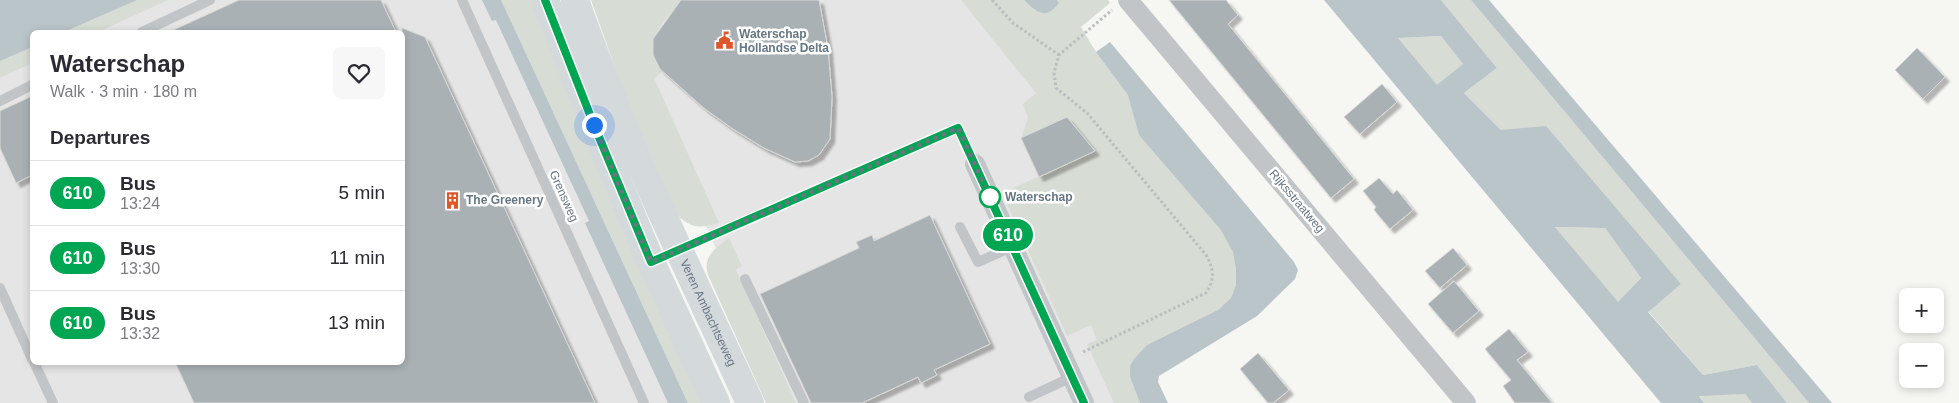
<!DOCTYPE html>
<html lang="en">
<head>
<meta charset="utf-8">
<style>
  :root { --surface:#fff; --page:#f7f7f7; --text:#2b2b33; --muted:#7c7c81; --line:#e1e1e2 }
  body { margin:0; font-family:Helvetica,sans-serif; background:var(--page); color:var(--text); height:100vh; display:flex; flex-direction:column; font-size:19px; white-space:nowrap }
  * { box-sizing:border-box; margin:0 }
  p { font-size:16px; color:var(--muted) }
  .icon { flex:none; width:28px; height:28px; fill:none; stroke:currentColor; stroke-width:2; stroke-linecap:round; stroke-linejoin:round }
  .map { position:relative; flex:1; overflow:hidden }
  .sheet { position:absolute; left:30px; top:30px; width:375px; height:335px; display:flex; flex-direction:column; background:var(--surface); border-radius:8px; box-shadow:0 2px 8px #0003 }
  .sheet>* { flex:none }
  .badge { padding:0 10px; border-radius:16px; font-size:18px; line-height:32px }
  .buttons { position:absolute; left:1899px; top:288px; display:grid; gap:10px }
  .buttons a { display:grid; place-items:center; width:45px; height:45px; border-radius:8px; background:var(--surface); box-shadow:0 2px 8px #0003; font-size:25px }
  .you { position:absolute; width:25px; height:25px; margin:-12px; border:4px solid #fff; border-radius:50%; background:#1a73e8; box-shadow:0 0 0 8px #1a73e833 }
  .map>.badge { position:absolute; translate:-50% -50%; box-shadow:0 0 0 2px #fff }
  h2 { padding:0 20px; font-size:19px; line-height:45px }
  .round { display:grid; place-items:center; flex:none; width:52px; height:52px; border-radius:8px; background:var(--page) }
  .summary { display:flex; align-items:center; justify-content:space-between; height:85px; padding:0 20px }
  h1 { font-size:24px; font-weight:700; line-height:38px }
  ul { padding:0; list-style:none }
  li { display:flex; align-items:center; gap:15px; height:65px; padding:0 20px; border-top:1px solid var(--line) }
  li div { flex:1 }
  li b { display:block; font-size:19px }
  li em { font-style:normal }
  li .badge { min-width:55px; font-weight:700; text-align:center }
  .map>svg:first-child { display:block }
  .built { fill:#e4e5e4; fill-rule:evenodd }
  .green { fill:#d7ddd4 }
  .water { fill:#b9c5c9; fill-rule:evenodd }
  .building { fill:#a9b1b5; stroke:#d8d8d5; filter:url(#shadow) }
  .lines { fill:none; stroke-linecap:round; stroke-linejoin:round }
  .path { stroke:#bbbdbf; stroke-width:3; stroke-dasharray:2.5 2.5; stroke-linecap:butt }
  .service { stroke:#c1c5c8; stroke-width:10 }
  .minor { stroke:#c1c5c8; stroke-width:20 }
  .secondary { stroke:#d4d9dc; stroke-width:28 }
  .line-casing { stroke:#fff; stroke-width:11 }
  .line { stroke:#00a651; stroke-width:8 }
  .walk { stroke:#667683; stroke-width:5; stroke-dasharray:0 9 }
  .stop-dot { fill:#fff; stroke:#00a651; stroke-width:2.5 }
  .labels { text-anchor:middle; dominant-baseline:central; stroke-width:5; stroke-linejoin:round; paint-order:stroke }
  .poi-label { font-size:12px; font-weight:bold; fill:#667683; stroke:#fff; text-anchor:start }
  .street-label { font-size:12px; fill:#667683; stroke:#fff }
  .stop-label { font-size:12px; font-weight:bold; fill:#667683; stroke:#fff; text-anchor:start }
</style>
</head>
<body>
<div class="map">
<svg width="1959" height="403" viewBox="0 0 1959 403">
  <defs>
    <filter id="shadow"><feDropShadow dx="4.5" dy="4.5" stdDeviation="1" flood-color="#0004"/></filter>
  </defs>
  <rect width="100%" height="100%" fill="#f6f6f3"/>
  <g class="built">
    <path d="M0,0H502L584,177L679,403H0ZM32,32H402V362H32Z"/>
    <polygon points="624,0 1051,0 1286,269 1148,374 1160,403 783,403 647,90"/>
  </g>
  <g class="green">
    <polygon points="137,0 168,0 98,32 64,32"/>
    <polygon points="501,0 538,0 709,403 688,403"/>
    <path d="M591,0H681C664,22 638,44 662,72L654,78L719,223C700,228 693,229 678,216L624,93Z"/>
    <polygon points="961,0 1024,0 1035,11 1059,3 1057,0 1108,0 1110,3 1081,27 1096,52 1128,95 1139,135 1221,229 1233,252 1236,269 1236,285 1231,298 1218,310 1147,345 1130,377 1140,403 1114,403 1087,344 1097,340 1091,325 1067,336 1002,193 1095,151 1067,117 1021,138 1028,118 1023,104 1036,93"/>
    <polygon points="1441,0 1471,0 1809,403 1787,403 1757,365 1703,375 1648,311 1681,284 1501,130 1464,93 1497,68"/>
    <polygon points="1441,36 1463,64 1437,86 1398,38"/>
    <polygon points="32,47 32,63 0,78 0,61"/>
    <polygon points="1555,227 1605,228 1641,278 1618,303"/>
    <path d="M729,238L742,266L736,270L796,403H766L708,275C702,256 716,248 729,238Z"/>
    <polygon points="1745,394 1752,403 1704,403 1699,395"/>
  </g>
  <g class="water">
    <polygon points="0,0 137,0 64,32 32,32 32,47 0,61"/>
    <polygon points="482,0 501,0 688,403 668,403 585,223 589,221 496,20 492,21"/>
    <path d="M1024,0H1057L1059,3C1046,20 1037,13 1024,0Z"/>
    <path d="M1324,0H1441L1497,68L1464,93L1501,130L1546,126L1681,284L1648,312L1703,375L1757,365L1787,403H1752L1745,394L1699,396L1704,403H1661ZM1441,36L1463,64L1437,85L1398,38ZM1555,227L1605,228L1641,278L1618,302Z"/>
    <polygon points="1471,0 1489,0 1832,403 1809,403"/>
    <polygon points="1110,42 1294,262 1298,270 1295,279 1257,316 1159,376 1158,382 1168,403 1140,403 1130,377 1130,366 1134,359 1147,345 1218,310 1231,298 1236,285 1236,269 1233,252 1221,230 1139,135 1128,95 1096,52"/>
  </g>
  <g class="building">
    <polygon points="239,0 381,0 396,32 169,32"/>
    <polygon points="681,0 819,0 828,49 832,97 830,139 819,155 808,161 795,162 764,148 733,129 705,109 660,69 653,55 653,39"/>
    <polygon points="1169,0 1226,0 1238,15 1228,24 1354,179 1331,198"/>
    <polygon points="402,28 425,37 595,403 194,403 175,362 402,362"/>
    <polygon points="1917,48 1945,77 1923,99 1895,70"/>
    <polygon points="1382,84 1397,102 1360,134 1344,117"/>
    <polygon points="32,96 32,175 16,183 0,148 0,111"/>
    <polygon points="1067,117 1095,151 1039,177 1021,138"/>
    <polygon points="1379,178 1393,194 1397,190 1413,210 1390,229 1374,210 1376,207 1363,191"/>
    <polygon points="930,215 990,344 934,370 937,375 921,383 918,377 862,403 811,403 760,294 859,248 856,242 872,235 874,241"/>
    <polygon points="1453,248 1467,265 1440,288 1425,271"/>
    <polygon points="1454,281 1479,311 1453,333 1428,304"/>
    <polygon points="1509,329 1528,352 1517,360 1552,403 1515,403 1503,386 1511,380 1485,349"/>
    <polygon points="1258,353 1289,390 1273,403 1268,403 1240,369"/>
  </g>
  <g class="lines">
    <g class="path">
      <polyline points="992,0 1013,23 1059,55"/>
      <path d="M1083,352L1206,293C1215,280 1214,269 1206,255L1087,113L1056,88L1054,73L1059,55L1112,10"/>
    </g>
    <g class="service">
      <polyline points="462,0 644,403"/>
      <polyline points="142,32 210,0"/>
      <polyline points="0,101 32,85"/>
      <polyline points="960,227 978,262 1014,246"/>
      <polyline points="652,261 958,128 975,164"/>
      <polyline points="745,279 804,403"/>
      <polyline points="0,288 32,359"/>
      <polyline points="34,362 53,403"/>
      <polyline points="1029,397 1072,377"/>
    </g>
    <g class="minor">
      <polyline points="1128,0 1466,403"/>
      <polyline points="975,164 1084,403"/>
    </g>
    <g class="secondary">
      <polyline points="545,0 594,125 651,262 716,403"/>
      <path id="s1" d="M575,0C623,138 689,270 750,403"/>
    </g>
  </g>
  <g class="lines">
    <defs>
      <polyline id="line" points="545,0 594,125 651,262 958,128 1084,403"/>
    </defs>
    <use href="#line" class="line-casing"/>
    <use href="#line" class="line"/>
    <polyline class="walk" points="594,125 651,262 958,128 990,197"/>
  </g>
  <defs>
    <symbol id="civic-bare" viewBox="-9 -9 18 18"><path d="M-.6-6.5H3V-4.5H.6V-3L4-1V1h2V6H-6V1h2V-1L-.6-3ZM-1.2 2.5V6h2.4V2.5Z" fill="#de562b" stroke="#fff" stroke-width="2.5" paint-order="stroke"/></symbol>
    <symbol id="building-bare" viewBox="-9 -9 18 18"><path d="M-4-6H4V6H1V3H-1V6H-4ZM-2.5-4.3h1.7v1.8h-1.7ZM.8-4.3h1.7v1.8H.8ZM-2.5-1h1.7V.8h-1.7ZM.8-1h1.7V.8H.8Z" fill="#de562b" stroke="#fff" stroke-width="2.5" paint-order="stroke"/></symbol>
  </defs>
  <g fill-rule="evenodd">
    <use href="#civic-bare" x="712" y="28" width="25" height="25"/>
    <use href="#building-bare" x="440" y="188" width="25" height="25"/>
  </g>
  <circle class="stop-dot" cx="990" cy="197" r="10"/>
  <g class="labels">
    <g class="poi-label">
      <text x="739" y="34">Waterschap<tspan x="739" dy="14">Hollandse Delta</tspan></text>
      <text x="466" y="200">The Greenery</text>
    </g>
    <g class="street-label">
      <text transform="translate(564 196) rotate(66)">Grensweg</text>
      <text transform="translate(1297 201) rotate(50)">Rijksstraatweg</text>
      <text stroke="none"><textPath href="#s1" startOffset="340">Veren Ambachtseweg</textPath></text>
    </g>
    <g class="stop-label">
      <text x="1005" y="197">Waterschap</text>
    </g>
  </g>
</svg>
<div class="buttons">
<a>+</a>
<a>−</a>
</div>
<div class="you" style="left:594px;top:125px"></div>
<b class="badge" style="left:1008px;top:235px;background:#00a651;color:#fff">610</b>
<section class="sheet">
<div class="summary"><div><h1>Waterschap</h1><p>Walk · 3 min · 180 m</p></div><a class="round"><svg class="icon" aria-label="heart" viewBox="0 0 24 24"><path d="M12 20l-8-8c-3-5 5-10 8-4 3-6 11-1 8 4z"/></svg></a></div>
<h2>Departures</h2>
<ul>
<li><span class="badge" style="background:#00a651;color:#fff">610</span><div><b>Bus</b><p>13:24</p></div><em>5 min</em></li>
<li><span class="badge" style="background:#00a651;color:#fff">610</span><div><b>Bus</b><p>13:30</p></div><em>11 min</em></li>
<li><span class="badge" style="background:#00a651;color:#fff">610</span><div><b>Bus</b><p>13:32</p></div><em>13 min</em></li>
</ul>
</section>
</div>
</body>
</html>
